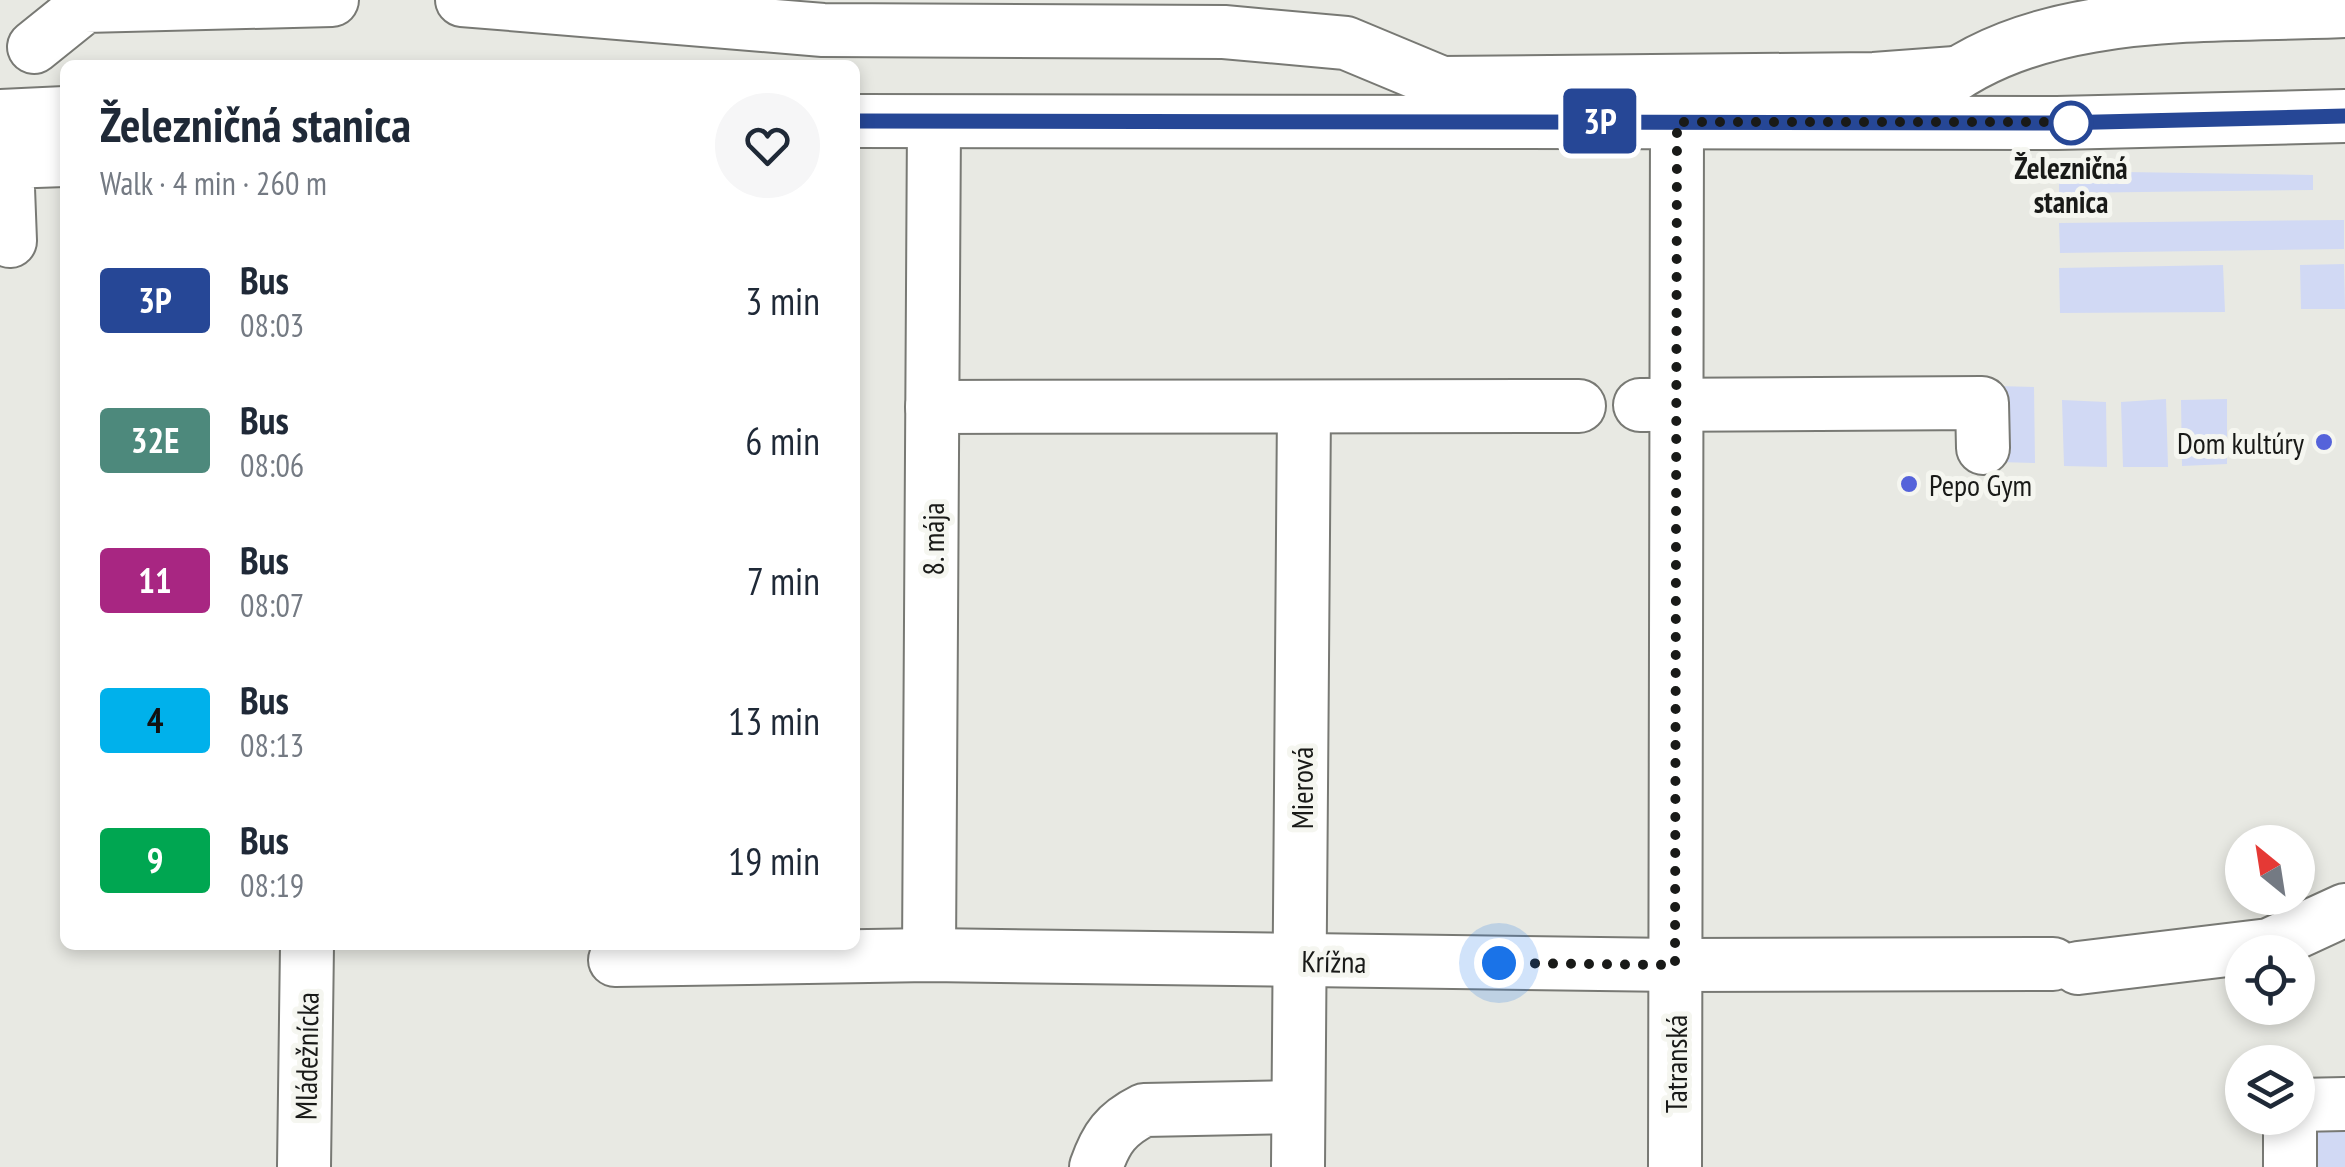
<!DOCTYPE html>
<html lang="en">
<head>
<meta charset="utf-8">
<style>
  :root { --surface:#fff; --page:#f6f6f7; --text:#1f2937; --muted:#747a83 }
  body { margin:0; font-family:"PT Sans Narrow",sans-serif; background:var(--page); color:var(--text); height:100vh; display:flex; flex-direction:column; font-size:38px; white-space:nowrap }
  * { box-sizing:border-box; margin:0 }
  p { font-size:32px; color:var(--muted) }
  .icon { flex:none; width:55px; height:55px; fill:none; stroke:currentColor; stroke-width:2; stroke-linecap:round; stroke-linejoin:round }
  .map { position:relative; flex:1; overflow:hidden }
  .panel { position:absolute; left:60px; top:60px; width:800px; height:890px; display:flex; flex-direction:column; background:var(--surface); border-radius:15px; box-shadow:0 5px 15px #0003 }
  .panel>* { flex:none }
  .badge { padding:0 20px; border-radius:8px; font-size:35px; line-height:65px }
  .needle { width:65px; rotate:330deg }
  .buttons { position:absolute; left:2225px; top:825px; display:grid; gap:20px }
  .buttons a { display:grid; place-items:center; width:90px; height:90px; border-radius:50%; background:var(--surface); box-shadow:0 5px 15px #0003; font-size:50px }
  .you { position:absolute; width:50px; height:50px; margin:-25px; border:8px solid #fff; border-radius:50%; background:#1a73e8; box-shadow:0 0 0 15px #1a73e833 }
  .map>.badge { position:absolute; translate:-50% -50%; box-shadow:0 0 0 5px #fff }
  .round { display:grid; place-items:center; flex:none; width:105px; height:105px; border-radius:52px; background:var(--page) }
  .overview { display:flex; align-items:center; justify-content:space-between; height:170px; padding:0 40px }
  h1 { font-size:48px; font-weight:700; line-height:75px }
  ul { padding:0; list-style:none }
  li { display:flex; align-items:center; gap:30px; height:140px; padding:0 40px }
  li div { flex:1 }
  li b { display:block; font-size:38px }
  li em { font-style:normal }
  li .badge { min-width:110px; font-weight:700; text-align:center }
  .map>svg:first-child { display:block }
  .green { fill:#d1d9f4 }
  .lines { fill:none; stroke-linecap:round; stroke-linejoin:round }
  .minor-casing { stroke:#787974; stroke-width:56 }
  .minor { stroke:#fff; stroke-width:52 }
  .line-casing { stroke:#fff; stroke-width:22 }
  .line { stroke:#264796; stroke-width:15 }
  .walk { stroke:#191a18; stroke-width:10; stroke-dasharray:0 18 }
  .stop-dot { fill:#fff; stroke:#264796; stroke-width:5 }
  .poi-dot { fill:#5563da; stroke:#f5f6f0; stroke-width:4 }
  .labels { text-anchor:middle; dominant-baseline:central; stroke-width:10; stroke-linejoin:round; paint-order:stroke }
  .stop-label { font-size:30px; font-weight:bold; fill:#191a18; stroke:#f5f6f0 }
  .poi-label { font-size:30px; fill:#191a18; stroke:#f5f6f0; text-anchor:end }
  .street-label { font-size:30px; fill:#191a18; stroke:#f5f6f0 }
</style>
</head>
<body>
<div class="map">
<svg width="2345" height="1167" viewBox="0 0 2345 1167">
  <rect width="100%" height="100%" fill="#e8e9e3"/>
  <g class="green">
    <polygon points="2059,171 2313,175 2313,190 2059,193"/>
    <polygon points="2344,220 2344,249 2060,253 2059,223"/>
    <polygon points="2344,264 2345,309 2301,309 2300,265"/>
    <polygon points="2223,265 2225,312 2060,313 2059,268"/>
    <polygon points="1998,386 2034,387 2035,463 1999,462"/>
    <polygon points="2166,399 2168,467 2123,467 2121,402"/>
    <polygon points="2227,399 2227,464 2182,466 2181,400"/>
    <polygon points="2062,400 2106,402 2107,467 2064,466"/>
    <rect x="2304" y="1112" width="41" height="55"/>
  </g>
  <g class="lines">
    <defs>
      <g id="minor">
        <polyline points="462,0 823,30 1224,32 1346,43 1442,83 1874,79 1955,73"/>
        <polyline points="34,47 85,6 332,0"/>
        <path d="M1930,94C2035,3 2215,17 2345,11"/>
        <polyline points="0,116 65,113"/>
        <polyline points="855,121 2057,123 2345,116"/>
        <polyline points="10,241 7,162 65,160"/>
        <polyline points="1640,405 1982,403 1983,448"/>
        <polyline points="932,407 1579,406"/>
        <polyline points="929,955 934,122"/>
        <polyline points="615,960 929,955 1675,965 2053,964"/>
        <polyline points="2078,968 2269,945 2345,910"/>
        <polyline points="2298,1105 2345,1104"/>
        <polyline points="304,1167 307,945"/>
        <path d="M1096,1167C1106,1138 1116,1124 1144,1110L1297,1107"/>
        <polyline points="1298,1167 1304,408"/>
        <polyline points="1675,1167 1677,122"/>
        <polyline points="2290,1167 2290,1118"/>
      </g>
    </defs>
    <use href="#minor" class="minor-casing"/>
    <use href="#minor" class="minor"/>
  </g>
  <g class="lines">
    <defs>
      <polyline id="line" points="855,121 2057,123 2345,116"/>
    </defs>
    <use href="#line" class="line-casing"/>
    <use href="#line" class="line"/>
    <polyline class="walk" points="1499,963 1675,965 1677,122 2083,122 2071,123"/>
  </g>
  <circle class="stop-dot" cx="2071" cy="123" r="20"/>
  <g class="poi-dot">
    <circle cx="2324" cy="442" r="10"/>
    <circle cx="1909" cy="484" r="10"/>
  </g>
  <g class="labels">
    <g class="stop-label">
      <text x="2071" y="167">Železničná<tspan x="2071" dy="34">stanica</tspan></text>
    </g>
    <g class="poi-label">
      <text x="2304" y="442">Dom kultúry</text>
      <text x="1929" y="484" text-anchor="start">Pepo Gym</text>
    </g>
    <g class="street-label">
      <text transform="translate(932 539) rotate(-90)">8. mája</text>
      <text transform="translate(1301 788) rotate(-90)">Mierová</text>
      <text transform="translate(1334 961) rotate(1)">Krížna</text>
      <text transform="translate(306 1056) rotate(-89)">Mládežnícka</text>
      <text transform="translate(1675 1064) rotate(-90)">Tatranská</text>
    </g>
  </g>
</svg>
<div class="buttons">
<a><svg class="needle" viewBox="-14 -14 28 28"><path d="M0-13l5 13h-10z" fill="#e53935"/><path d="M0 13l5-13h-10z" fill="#747a83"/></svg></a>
<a><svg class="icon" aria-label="locate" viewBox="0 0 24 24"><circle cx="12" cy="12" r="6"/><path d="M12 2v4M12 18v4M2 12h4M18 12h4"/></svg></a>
<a><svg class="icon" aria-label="layers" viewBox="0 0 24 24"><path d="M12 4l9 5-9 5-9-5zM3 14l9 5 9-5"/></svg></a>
</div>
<div class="you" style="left:1499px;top:963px"></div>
<b class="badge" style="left:1600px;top:121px;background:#264796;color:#fff">3P</b>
<section class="panel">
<div class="overview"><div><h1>Železničná stanica</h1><p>Walk · 4 min · 260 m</p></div><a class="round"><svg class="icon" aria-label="heart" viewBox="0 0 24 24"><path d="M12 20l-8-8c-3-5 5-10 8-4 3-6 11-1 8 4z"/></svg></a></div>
<ul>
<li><span class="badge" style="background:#264796;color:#fff">3P</span><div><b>Bus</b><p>08:03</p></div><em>3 min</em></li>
<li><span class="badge" style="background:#4d897c;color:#fff">32E</span><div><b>Bus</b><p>08:06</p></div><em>6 min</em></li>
<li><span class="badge" style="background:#a82682;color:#fff">11</span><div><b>Bus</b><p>08:07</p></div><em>7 min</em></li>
<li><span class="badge" style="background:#00b1eb;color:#111">4</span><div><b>Bus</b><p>08:13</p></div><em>13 min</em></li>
<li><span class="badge" style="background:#00a651;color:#fff">9</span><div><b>Bus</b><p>08:19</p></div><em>19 min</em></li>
</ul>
</section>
</div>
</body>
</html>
